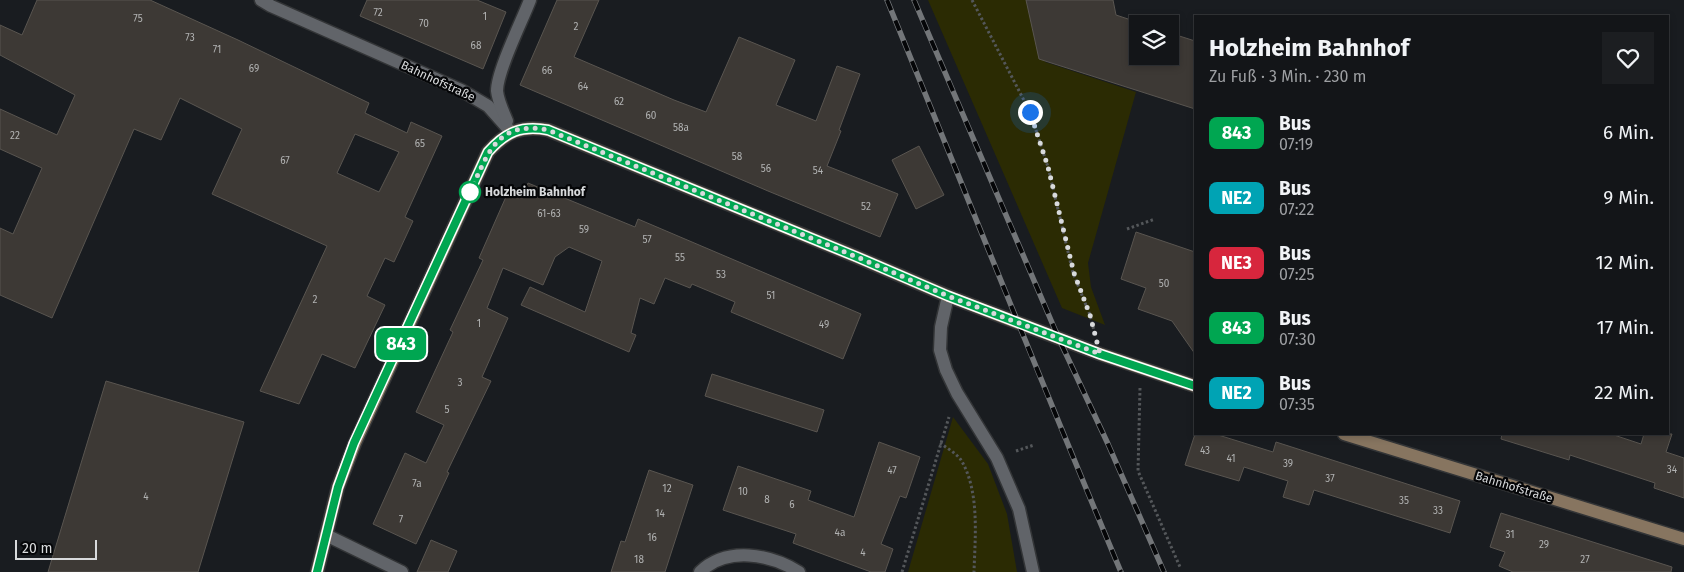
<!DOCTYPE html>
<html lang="de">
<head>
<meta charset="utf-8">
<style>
  :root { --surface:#131518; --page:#1c1e21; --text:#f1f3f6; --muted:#9d9fa2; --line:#323437 }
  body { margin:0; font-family:"Fira Sans",sans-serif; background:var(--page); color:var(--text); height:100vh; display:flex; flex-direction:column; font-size:19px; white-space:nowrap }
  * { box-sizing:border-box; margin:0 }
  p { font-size:16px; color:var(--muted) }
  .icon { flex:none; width:28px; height:28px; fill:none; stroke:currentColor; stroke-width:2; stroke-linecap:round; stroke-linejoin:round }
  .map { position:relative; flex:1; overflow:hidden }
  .drawer { position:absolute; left:1194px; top:15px; width:475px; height:420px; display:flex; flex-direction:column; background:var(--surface); border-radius:0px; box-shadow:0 2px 8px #0003,0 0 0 1px var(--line) }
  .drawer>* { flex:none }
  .badge { padding:0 10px; border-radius:8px; font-size:18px; line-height:32px }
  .fabs { position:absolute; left:1129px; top:15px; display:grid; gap:10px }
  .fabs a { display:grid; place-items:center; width:50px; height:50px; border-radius:0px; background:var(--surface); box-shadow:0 2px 8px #0003,0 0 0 1px var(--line); font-size:25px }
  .scale { position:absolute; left:15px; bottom:12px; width:82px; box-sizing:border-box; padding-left:5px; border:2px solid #d8dadc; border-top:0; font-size:14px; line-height:18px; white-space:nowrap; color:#d8dadc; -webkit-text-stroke:4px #050608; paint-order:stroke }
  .you { position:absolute; width:25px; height:25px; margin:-12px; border:4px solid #fff; border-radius:50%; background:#1a73e8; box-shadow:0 0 0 8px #1a73e833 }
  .map>.badge { position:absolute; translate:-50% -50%; box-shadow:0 0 0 2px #fff }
  .round { display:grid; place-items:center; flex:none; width:52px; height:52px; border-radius:0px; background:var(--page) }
  .overview { display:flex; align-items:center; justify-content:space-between; height:85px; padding:0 15px }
  h1 { font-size:24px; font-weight:700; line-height:38px }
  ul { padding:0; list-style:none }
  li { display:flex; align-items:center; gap:15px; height:65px; padding:0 15px }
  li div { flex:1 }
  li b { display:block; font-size:19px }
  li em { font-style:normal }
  li .badge { min-width:55px; font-weight:700; text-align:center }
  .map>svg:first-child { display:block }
  .green { fill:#2b2b03 }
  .building { fill:#3d3935; stroke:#595550; fill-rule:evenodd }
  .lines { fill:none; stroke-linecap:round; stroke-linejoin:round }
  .service-casing { stroke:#333537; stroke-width:15 }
  .minor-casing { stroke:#333537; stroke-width:15 }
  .secondary-casing { stroke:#333537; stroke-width:15 }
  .path { stroke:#54575a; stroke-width:3; stroke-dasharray:2.5 2.5; stroke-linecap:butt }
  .service { stroke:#616469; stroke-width:12 }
  .minor { stroke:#616469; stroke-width:12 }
  .secondary { stroke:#877560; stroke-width:12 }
  .rail-casing { stroke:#737679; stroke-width:5.5 }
  .rail { stroke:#050608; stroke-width:4; stroke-dasharray:11; stroke-linecap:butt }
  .line-casing { stroke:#fff; stroke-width:11 }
  .line { stroke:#00a651; stroke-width:8 }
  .walk { stroke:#d8dadc; stroke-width:5; stroke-dasharray:0 9 }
  .stop-dot { fill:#fff; stroke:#00a651; stroke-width:2.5 }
  .labels { text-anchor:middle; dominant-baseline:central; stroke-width:4.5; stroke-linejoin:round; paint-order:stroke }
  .number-label { font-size:10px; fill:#b1b2b2 }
  .street-label { font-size:12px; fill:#d8dadc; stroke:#050608 }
  .stop-label { font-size:12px; font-weight:bold; fill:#d8dadc; stroke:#050608; text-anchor:start }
</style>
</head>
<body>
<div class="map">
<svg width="1684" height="572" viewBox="0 0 1684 572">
  <rect width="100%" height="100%" fill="#191c20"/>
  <g class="green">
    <polygon points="928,0 1028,0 1045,62 1136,92 1088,263 1091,287 1105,325 1062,308"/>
    <polygon points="953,417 988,464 1007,514 1017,572 908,572"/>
  </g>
  <g class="building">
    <path d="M37,0H150L238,40L369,103L365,113L407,133L411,122L442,136L405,217L413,221L394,262L385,258L367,296L385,305L355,368L322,354L299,404L260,391L327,246L212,194L242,129L180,98L161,140L134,129L52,318L0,295V228L13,234L42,168L0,149V109L57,135L75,95L0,55V25L22,35ZM355,134L399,152L379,192L337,173Z"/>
    <polygon points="367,0 477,0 506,12 483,69 360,16"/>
    <polygon points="557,0 599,0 574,57 674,100 706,112 739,37 795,60 776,105 816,121 837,66 860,74 839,130 841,131 827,166 898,194 880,237 768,191 520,85"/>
    <polygon points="1026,0 1113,0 1116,15 1143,24 1138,24 1138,56 1170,56 1170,33 1195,41 1195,109 1039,59"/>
    <polygon points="919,146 944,195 916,209 892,160"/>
    <polygon points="528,183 635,227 638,219 861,314 843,359 731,312 735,302 692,284 690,288 665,278 654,304 640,298 631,333 636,335 629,352 521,305 530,287 585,312 602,261 569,247 555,257 543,285 503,268 487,308 508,318 482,377 491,381 447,472 449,473 416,544 373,524 405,453 426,463 444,425 416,412 453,332 450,330 483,260 479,258 505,199 511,186 525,191"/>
    <polygon points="1136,232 1195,252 1195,354 1172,321 1138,309 1146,288 1121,279"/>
    <polygon points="712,374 824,410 817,432 705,396"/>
    <polygon points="106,381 244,422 198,572 48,572"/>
    <polygon points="1195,434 1215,434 1273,452 1276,442 1460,501 1450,533 1314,490 1309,505 1283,497 1288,481 1244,467 1239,481 1185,465"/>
    <polygon points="1502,434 1611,434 1641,444 1644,434 1672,434 1666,452 1684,458 1684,498 1654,488 1655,483 1570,455 1569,460 1501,439"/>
    <polygon points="879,442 920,457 906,498 900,496 881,544 893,549 885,572 871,572 793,543 796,534 723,510 738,466 811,491 808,500 854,517"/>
    <polygon points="649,470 693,485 665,572 611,572 621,541 625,542"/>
    <polygon points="1501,513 1672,567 1671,572 1513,572 1499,566 1505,552 1490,547"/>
    <polygon points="431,540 457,551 448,572 417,572"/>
  </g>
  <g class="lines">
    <defs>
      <g id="service">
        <polyline points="948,296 941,327 940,350 946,370 957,393 997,458 1019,509 1033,572"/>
        <polyline points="326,535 402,572"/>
      </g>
      <g id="minor">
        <polyline points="261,0 271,6 461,90 488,106 511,132"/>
        <path d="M507,121C503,111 498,101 497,91C497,71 522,21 530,0"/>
        <path d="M700,572C727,546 770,554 799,572"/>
      </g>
      <g id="secondary">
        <polyline points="1344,434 1684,539"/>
        <path d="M317,572L338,487L355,443L488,152C506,132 521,125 548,130L857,257L948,296L1100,354L1195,386"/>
      </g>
    </defs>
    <use href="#service" class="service-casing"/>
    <use href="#minor" class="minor-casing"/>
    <use href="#secondary" class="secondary-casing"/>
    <g class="path">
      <polyline points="972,0 1030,112 1048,167 1073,273 1090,315 1094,331"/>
      <polyline points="1127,229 1155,219"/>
      <polyline points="1140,388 1138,471 1180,567"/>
      <path d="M940,443C947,448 957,454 961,460C980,491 975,538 974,572"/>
      <polyline points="1016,451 1034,445"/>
      <polyline points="902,572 949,417"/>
    </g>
    <use href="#service" class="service"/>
    <use href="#minor" class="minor"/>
    <use href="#secondary" class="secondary"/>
    <defs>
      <g id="rail">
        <path d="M887,0C965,191 1041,382 1121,572"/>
        <polyline points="914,0 1059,339 1108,444 1164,572"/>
      </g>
    </defs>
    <use href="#rail" class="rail-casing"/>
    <use href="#rail" class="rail"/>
  </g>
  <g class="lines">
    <defs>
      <path id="line" d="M317,572L338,487L354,443L488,152C506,132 521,125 548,130L857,257L948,296L1100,354L1195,386"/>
    </defs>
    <use href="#line" class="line-casing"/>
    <use href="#line" class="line"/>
    <path class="walk" d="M470,192C488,154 496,120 548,130L857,257L948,296L1100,354L1090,315L1074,273L1048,167L1030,112"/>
  </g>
  <circle class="stop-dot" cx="470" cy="192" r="10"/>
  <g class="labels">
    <g class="number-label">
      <text x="378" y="13">72</text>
      <text x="485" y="17">1</text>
      <text x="138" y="19">75</text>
      <text x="424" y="24">70</text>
      <text x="576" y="27">2</text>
      <text x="190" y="38">73</text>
      <text x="476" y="46">68</text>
      <text x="217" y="50">71</text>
      <text x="254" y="69">69</text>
      <text x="547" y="71">66</text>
      <text x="583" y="87">64</text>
      <text x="619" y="102">62</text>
      <text x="651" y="116">60</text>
      <text x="681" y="128">58a</text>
      <text x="15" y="136">22</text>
      <text x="420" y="144">65</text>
      <text x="737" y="157">58</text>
      <text x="285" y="161">67</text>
      <text x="766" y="169">56</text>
      <text x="818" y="171">54</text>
      <text x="866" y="207">52</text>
      <text x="549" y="214">61-63</text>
      <text x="584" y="230">59</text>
      <text x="647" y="240">57</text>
      <text x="680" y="258">55</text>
      <text x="721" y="275">53</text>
      <text x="1164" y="284">50</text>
      <text x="771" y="296">51</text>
      <text x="315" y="300">2</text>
      <text x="479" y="324">1</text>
      <text x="824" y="325">49</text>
      <text x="460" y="383">3</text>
      <text x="447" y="410">5</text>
      <text x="1205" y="451">43</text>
      <text x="1231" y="459">41</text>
      <text x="1288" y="464">39</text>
      <text x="1672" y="470">34</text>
      <text x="892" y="471">47</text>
      <text x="1330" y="479">37</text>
      <text x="417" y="484">7a</text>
      <text x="667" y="489">12</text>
      <text x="743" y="492">10</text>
      <text x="146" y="497">4</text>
      <text x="767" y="500">8</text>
      <text x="1404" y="501">35</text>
      <text x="792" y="505">6</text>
      <text x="1438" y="511">33</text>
      <text x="660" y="514">14</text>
      <text x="401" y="520">7</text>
      <text x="840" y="533">4a</text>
      <text x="1510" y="535">31</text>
      <text x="652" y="538">16</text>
      <text x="1544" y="545">29</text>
      <text x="863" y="553">4</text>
      <text x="639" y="560">18</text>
      <text x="1585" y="560">27</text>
    </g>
    <g class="street-label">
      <text transform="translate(438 81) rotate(25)">Bahnhofstraße</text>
      <text transform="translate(1514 487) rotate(17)">Bahnhofstraße</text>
    </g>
    <g class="stop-label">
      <text x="485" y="192">Holzheim Bahnhof</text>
    </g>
  </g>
</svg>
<div class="fabs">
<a><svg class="icon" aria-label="layers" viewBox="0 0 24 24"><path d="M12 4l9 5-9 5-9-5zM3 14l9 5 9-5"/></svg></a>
</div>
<div class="scale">20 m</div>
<div class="you" style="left:1030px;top:112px"></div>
<b class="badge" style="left:401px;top:344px;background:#00a651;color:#fff">843</b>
<section class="drawer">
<div class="overview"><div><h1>Holzheim Bahnhof</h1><p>Zu Fuß · 3 Min. · 230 m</p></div><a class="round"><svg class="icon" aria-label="heart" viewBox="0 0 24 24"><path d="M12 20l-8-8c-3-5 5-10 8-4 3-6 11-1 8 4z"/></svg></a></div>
<ul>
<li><span class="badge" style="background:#00a651;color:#fff">843</span><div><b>Bus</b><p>07:19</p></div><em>6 Min.</em></li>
<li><span class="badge" style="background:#00a3b4;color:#fff">NE2</span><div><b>Bus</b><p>07:22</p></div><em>9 Min.</em></li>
<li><span class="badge" style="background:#d7263d;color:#fff">NE3</span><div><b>Bus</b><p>07:25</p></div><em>12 Min.</em></li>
<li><span class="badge" style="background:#00a651;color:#fff">843</span><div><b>Bus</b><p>07:30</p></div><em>17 Min.</em></li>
<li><span class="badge" style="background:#00a3b4;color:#fff">NE2</span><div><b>Bus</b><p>07:35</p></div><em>22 Min.</em></li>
</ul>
</section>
</div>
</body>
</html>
